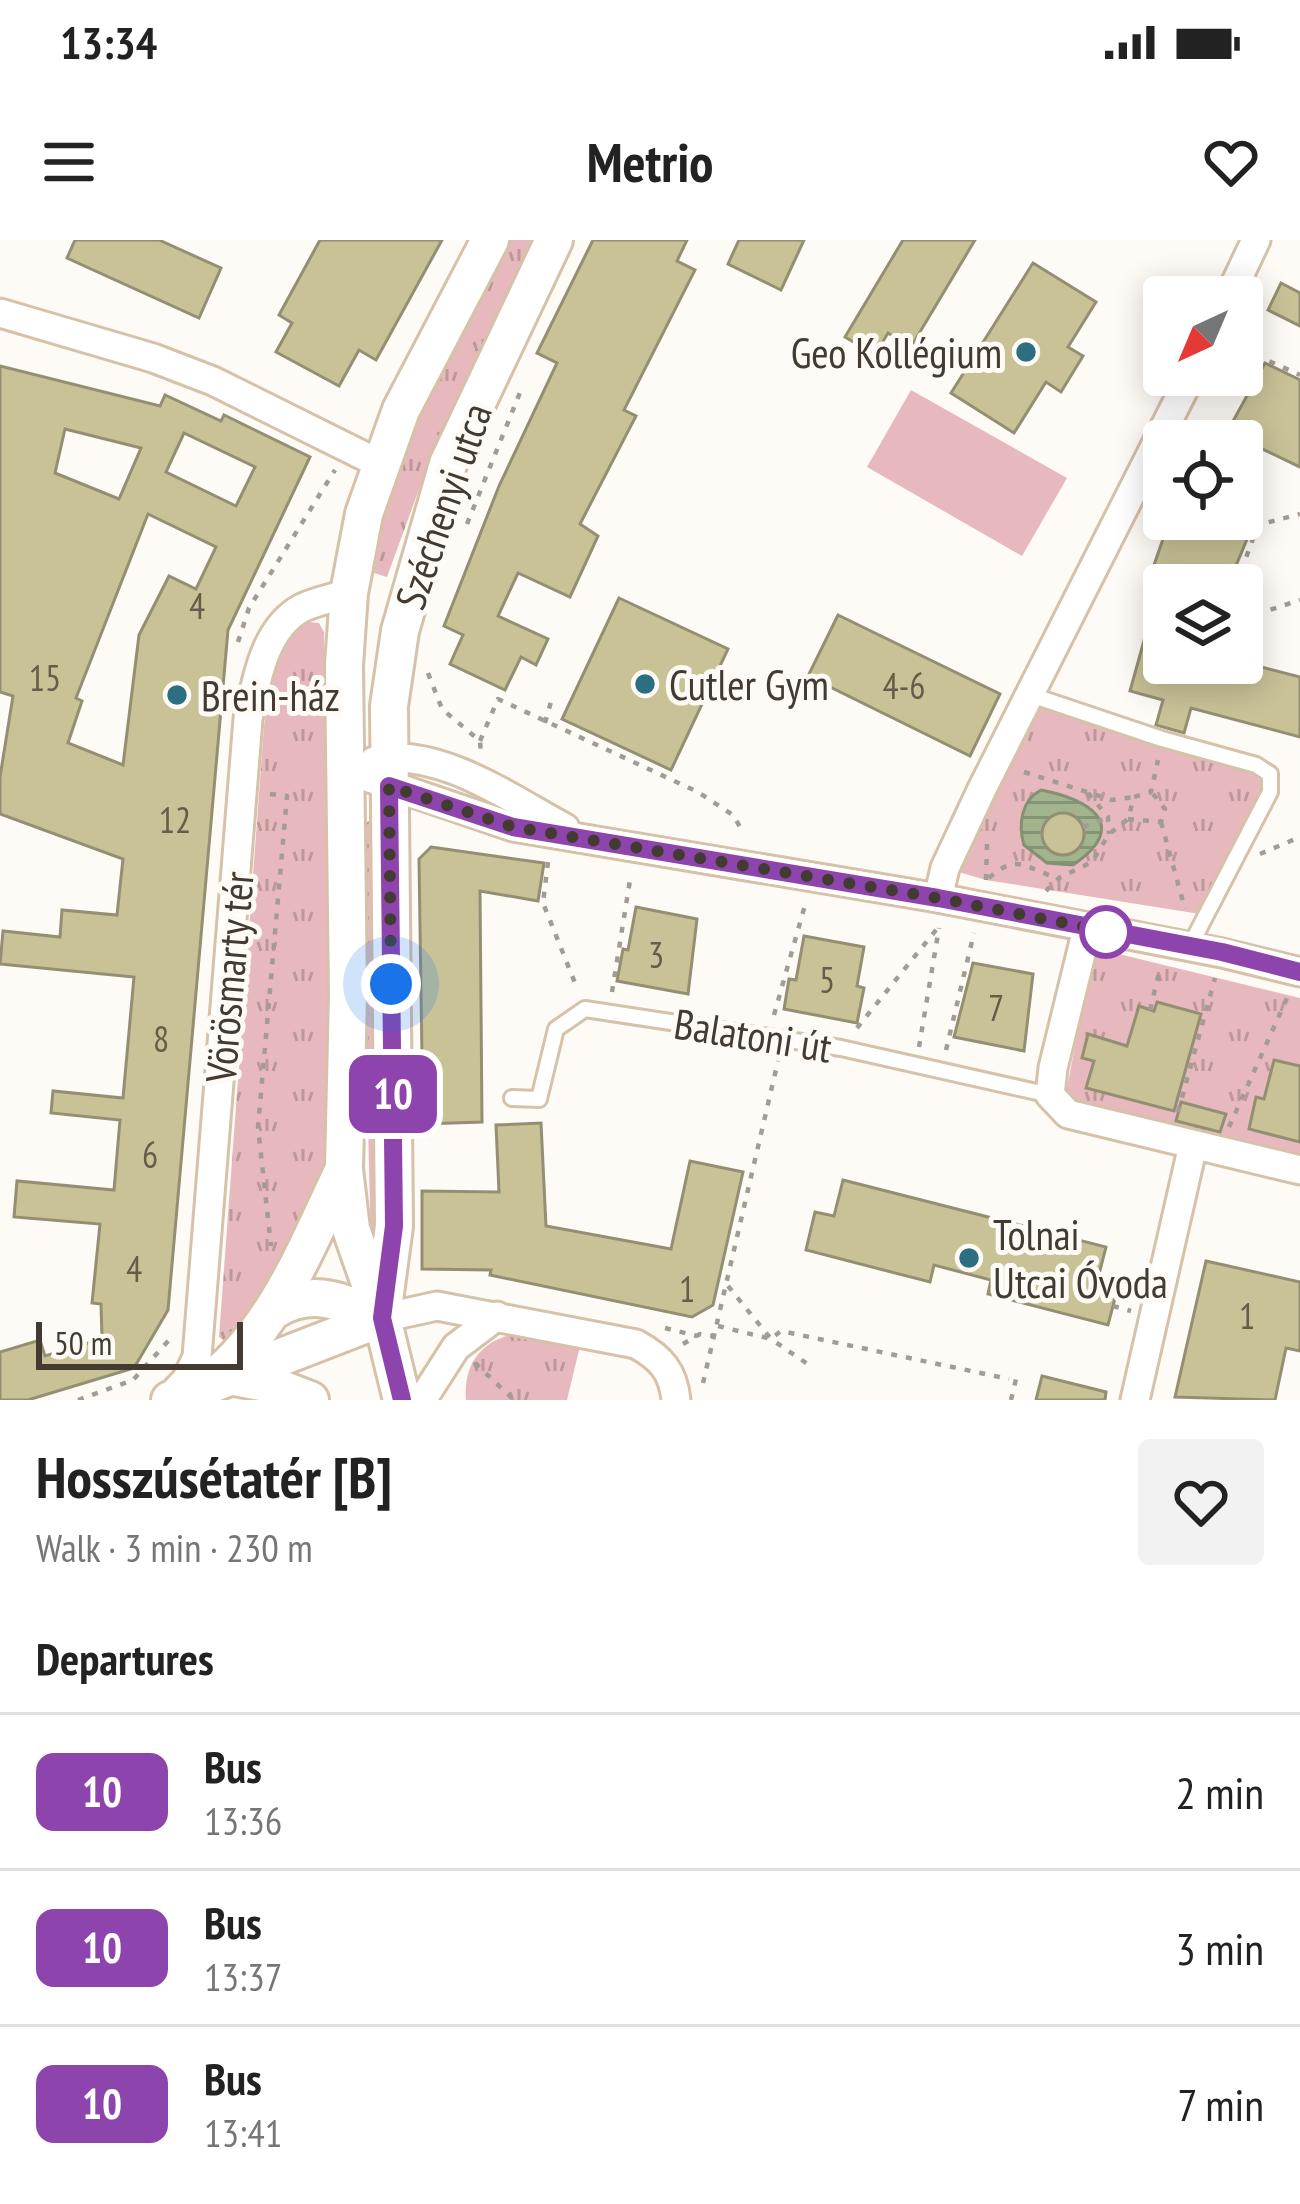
<!DOCTYPE html>
<html lang="en">
<head>
<meta charset="utf-8">
<style>
  :root { --surface:#fff; --page:#f2f2f2; --text:#222; --muted:#767676; --line:#e0e0e0 }
  body { margin:0; font-family:"PT Sans Narrow",sans-serif; background:var(--page); color:var(--text); height:100vh; display:flex; flex-direction:column; font-size:45px; white-space:nowrap }
  * { box-sizing:border-box; margin:0 }
  p { font-size:39px; color:var(--muted) }
  .icon { flex:none; width:66px; height:66px; fill:none; stroke:currentColor; stroke-width:2; stroke-linecap:round; stroke-linejoin:round }
  .map { position:relative; height:1160px; overflow:hidden }
  .side { display:flex; flex-direction:column; background:var(--surface); flex:1 }
  .side>* { flex:none }
  .badge { padding:0 24px; border-radius:18px; font-size:42px; line-height:78px }
  .needle { width:78px; rotate:224deg }
  .fabs { position:absolute; left:1143px; top:36px; display:grid; gap:24px }
  .fabs a { display:grid; place-items:center; width:120px; height:120px; border-radius:12px; background:var(--surface); box-shadow:0 6px 30px #0003; font-size:60px }
  .scale { position:absolute; left:36px; bottom:30px; width:207px; box-sizing:border-box; padding-left:12px; border:6px solid #433b31; border-top:0; font-size:33px; line-height:42px; white-space:nowrap; color:#433b31; -webkit-text-stroke:9px #fefaf5; paint-order:stroke }
  .you { position:absolute; width:60px; height:60px; margin:-30px; border:9px solid #fff; border-radius:50%; background:#1a73e8; box-shadow:0 0 0 18px #1a73e833 }
  .map>.badge { position:absolute; translate:-50% -50%; box-shadow:0 0 0 6px #fff }
  h2 { padding:0 36px; font-size:45px; line-height:108px }
  .round { display:grid; place-items:center; flex:none; width:126px; height:126px; border-radius:12px; background:var(--page) }
  .overview { display:flex; align-items:center; justify-content:space-between; height:204px; padding:0 36px }
  h1 { font-size:57px; font-weight:700; line-height:90px }
  ul { padding:0; list-style:none }
  li { display:flex; align-items:center; gap:36px; height:156px; padding:0 36px; border-top:3px solid var(--line) }
  li div { flex:1 }
  li b { display:block; font-size:45px }
  li em { font-style:normal }
  li .badge { min-width:132px; font-weight:700; text-align:center }
  .status { display:flex; justify-content:space-between; align-items:center; height:84px; padding:0 60px; background:var(--surface); direction:ltr }
  .status svg { height:33px; fill:currentColor }
  header { display:flex; justify-content:space-between; align-items:center; height:156px; padding:0 36px; background:var(--surface); font-size:54px; font-weight:700 }
  .map>svg:first-child { display:block }
  .grass { fill:url(#grass-dots) }
  .park { fill:url(#park-tufts) }
  .pitch { fill:#e7b9be }
  .water { fill:url(#water-rules); stroke:#859071; stroke-width:3 }
  .building { fill:#c9c297; stroke:#948f73; stroke-width:3; fill-rule:evenodd }
  .lines { fill:none; stroke-linecap:round; stroke-linejoin:round }
  .lane-casing { stroke:#d6c1a9; stroke-width:20 }
  .street-casing { stroke:#d6c1a9; stroke-width:33 }
  .secondary-casing { stroke:#d6c1a9; stroke-width:42 }
  .path { stroke:#a29c94; stroke-width:4.5; stroke-dasharray:6 9; stroke-linecap:butt }
  .lane { stroke:#fff; stroke-width:14 }
  .street { stroke:#fff; stroke-width:27 }
  .secondary { stroke:#fff; stroke-width:36 }
  .line-casing { stroke:#fff; stroke-width:27 }
  .line { stroke:#8e44ad; stroke-width:18 }
  .walk { stroke:#433b31; stroke-width:12; stroke-dasharray:0 21.6 }
  .poi-dot { fill:#2c6f80; stroke:#fefaf5; stroke-width:4.5 }
  .stop-dot { fill:#fff; stroke:#8e44ad; stroke-width:6 }
  .labels { text-anchor:middle; dominant-baseline:central; stroke-width:10; stroke-linejoin:round; paint-order:stroke }
  .number-label { font-size:36px; fill:#645d4a }
  .poi-label { font-size:42px; fill:#433b31; stroke:#fefaf5; text-anchor:start }
  .street-label { font-size:42px; fill:#433b31; stroke:#fefaf5 }
</style>
</head>
<body>
<div class="status"><b>13:34</b><svg viewBox="0 0 49 12"><path d="M0 12V9h3v3zM5 12V6h3v6zM10 12V3h3v9zM15 12V0h3v12zM26 1h20v11H26zM47 4h2v5h-2z"/></svg></div>
<header><svg class="icon" aria-label="menu" viewBox="0 0 24 24"><path d="M4 6h16M4 12h16M4 18h16"/></svg>Metrio<svg class="icon" aria-label="heart" viewBox="0 0 24 24"><path d="M12 20l-8-8c-3-5 5-10 8-4 3-6 11-1 8 4z"/></svg></header>
<div class="map">
<svg width="1300" height="1160" viewBox="0 0 1300 1160">
  <defs>
    <pattern id="grass-dots" width="8" height="8" patternUnits="userSpaceOnUse" patternTransform="scale(3)"><rect width="8" height="8" fill="#e7b9be"/><path d="M2 2h.1M6 6h.1" fill="none" stroke="#bd989b" stroke-width="1.8" stroke-linecap="round"/></pattern>
    <pattern id="park-tufts" width="24" height="20" patternUnits="userSpaceOnUse" patternTransform="scale(3)"><rect width="24" height="20" fill="#e7b9be"/><path d="M3 7l-1-3M5 7V3M7 7l1-3M15 17l-1-3M17 17v-4M19 17l1-3" fill="none" stroke="#bd989b"/></pattern>
    <pattern id="water-rules" width="6" height="5" patternUnits="userSpaceOnUse" patternTransform="scale(3)"><rect width="6" height="5" fill="#a1b48d"/><path d="M0 2.5h6" fill="none" stroke="#859474"/></pattern>
  </defs>
  <rect width="100%" height="100%" fill="#fefaf5"/>
  <polygon class="grass" points="368,581 373,585 380,1002 371,1010 361,591"/>
  <g class="park">
    <polygon points="507,0 543,0 437,200 387,337 374,333 387,261 411,195"/>
    <path d="M309,382L319,383L324,392L332,898L326,931L252,1077L226,1102L219,1097L264,486C271,445 271,405 309,382Z"/>
    <polygon points="1031,455 1270,534 1270,552 1206,675 986,640 945,628"/>
    <polygon points="1094,708 1300,758 1300,918 1065,858"/>
    <path d="M519,1093L580,1106L567,1160H466C463,1123 482,1099 519,1093Z"/>
  </g>
  <polygon class="pitch" points="911,150 1067,238 1022,316 867,227"/>
  <path class="water" d="M1041,550C1089,559 1132,585 1073,625L1047,623L1024,605C1018,585 1021,560 1041,550Z"/>
  <g class="building">
    <polygon points="75,0 159,0 221,28 199,78 67,18"/>
    <polygon points="320,0 442,0 376,120 359,110 339,146 276,112 292,83 279,75"/>
    <polygon points="593,0 687,0 677,21 695,30 624,170 636,176 580,284 598,296 570,357 518,333 498,376 548,399 536,425 521,417 505,450 450,424 463,395 444,386 499,246 557,123 537,113"/>
    <polygon points="739,0 804,0 781,50 728,24"/>
    <polygon points="903,0 975,0 911,107 888,93 875,115 845,97"/>
    <polygon points="1033,23 1096,62 1068,107 1083,116 1061,152 1046,142 1014,193 951,153"/>
    <polygon points="1281,43 1300,53 1300,86 1268,70"/>
    <polygon points="1265,123 1300,140 1300,227 1227,192"/>
    <path d="M0,126L160,166L165,155L221,181L224,175L310,217L228,390L168,1070L134,1128L28,1160H0V1112L40,1100L45,1116L102,1099L101,1064L92,1063L100,984L14,977L17,941L114,950L120,880L51,873L53,851L123,858L134,737L0,724L3,691L60,697L62,670L117,675L123,619L0,574V537L13,456L0,452ZM65,189L141,208L119,259L55,233ZM184,193L255,227L236,266L166,232ZM148,274L216,307L196,349L169,336L139,395L123,525L68,503L82,461L76,458Z"/>
    <polygon points="1170,279 1231,279 1252,287 1228,345 1147,345"/>
    <polygon points="619,358 728,409 671,530 562,479"/>
    <polygon points="838,375 1000,454 970,516 808,436"/>
    <polygon points="1145,397 1164,402 1164,423 1246,423 1300,437 1300,497 1191,468 1184,493 1156,485 1163,460 1130,451"/>
    <circle cx="1063" cy="594" r="21"/>
    <polygon points="431,607 544,623 538,661 480,651 482,882 423,884 419,619"/>
    <polygon points="636,667 697,679 688,754 617,741 623,709 628,710"/>
    <polygon points="804,696 864,707 857,746 864,748 857,783 784,769 789,739 796,740"/>
    <polygon points="973,723 1033,734 1024,811 954,797"/>
    <polygon points="1157,762 1201,774 1174,871 1086,848 1094,821 1082,818 1088,794 1127,806 1139,766 1154,771"/>
    <polygon points="1274,820 1300,826 1300,902 1249,889 1256,857 1264,859"/>
    <polygon points="1181,862 1226,874 1220,892 1176,881"/>
    <polygon points="541,883 546,986 671,1009 690,921 743,932 713,1065 692,1077 490,1035 491,1030 422,1029 422,951 499,952 496,885"/>
    <polygon points="843,940 1106,1007 1097,1042 1118,1047 1108,1085 988,1054 991,1040 934,1025 930,1042 806,1010 815,972 834,976"/>
    <polygon points="1206,1021 1300,1042 1300,1111 1286,1108 1275,1160 1175,1157"/>
    <polygon points="1042,1136 1106,1152 1105,1160 1036,1160"/>
  </g>
  <g class="lines">
    <defs>
      <g id="lane">
        <polyline points="1031,455 1162,499 1256,525 1270,534 1270,552 1190,706"/>
        <polyline points="512,858 539,859 556,789 585,769 841,808 1050,855"/>
      </g>
      <g id="street">
        <polyline points="1229,57 1256,0"/>
        <polyline points="0,73 153,118 213,141 380,224"/>
        <path d="M374,521C434,504 513,560 565,588"/>
        <polyline points="343,529 513,587 938,658 1222,713 1300,732"/>
        <polyline points="938,658 945,628 982,549 1191,135"/>
        <polyline points="1087,689 1053,828 1050,855 1068,874 1300,930"/>
        <path d="M382,1078L437,1066L636,1104C661,1118 673,1131 676,1160"/>
        <path d="M170,1157L186,1140L197,1117L248,479C256,442 264,388 302,368C316,361 334,358 349,353"/>
        <polyline points="422,1160 456,1107 497,1076"/>
        <polyline points="1135,1160 1193,905"/>
      </g>
      <g id="secondary">
        <polyline points="383,1068 394,986 389,466 400,391 448,224 554,0"/>
        <path d="M274,1070C314,1046 343,1063 382,1078"/>
        <polyline points="235,1137 266,1143 310,1160"/>
        <path d="M200,1149C274,1096 306,1007 344,929"/>
        <polyline points="170,1160 382,1078"/>
        <polyline points="402,1160 382,1078 351,989 344,929 348,754 344,425 349,353 364,274 401,170 490,0"/>
      </g>
    </defs>
    <use href="#lane" class="lane-casing"/>
    <use href="#street" class="street-casing"/>
    <use href="#secondary" class="secondary-casing"/>
    <g class="path">
      <polyline points="1242,96 1252,74"/>
      <polyline points="1242,109 1300,135"/>
      <polyline points="1242,278 1258,285"/>
      <polyline points="467,284 521,150"/>
      <polyline points="1236,345 1258,285 1300,274"/>
      <polyline points="1242,379 1300,360"/>
      <polyline points="238,402 249,368 335,230"/>
      <polyline points="428,433 442,469 480,501 481,514"/>
      <polyline points="545,483 552,458"/>
      <polyline points="480,501 498,459 698,552 733,575 743,592"/>
      <polyline points="1024,532 1112,560 1134,557"/>
      <polyline points="1088,553 1108,577 1109,594"/>
      <polyline points="270,554 287,556 258,887 271,1006"/>
      <polyline points="1128,579 1161,582 1165,569 1153,554"/>
      <polyline points="1161,582 1185,669"/>
      <polyline points="1083,587 1106,578"/>
      <polyline points="1260,614 1300,597"/>
      <polyline points="548,622 543,663 577,748"/>
      <path d="M989,638C1019,611 1026,630 1059,638"/>
      <polyline points="986,640 987,604"/>
      <polyline points="1046,651 1059,638 1092,622 1109,594 1128,579 1134,557 1151,552 1158,520"/>
      <polyline points="612,752 631,634"/>
      <polyline points="1150,770 1160,729"/>
      <polyline points="774,775 805,665"/>
      <polyline points="857,788 940,685"/>
      <polyline points="919,807 939,688"/>
      <polyline points="946,810 974,693"/>
      <polyline points="1178,872 1215,738"/>
      <polyline points="1229,887 1288,756"/>
      <polyline points="728,1046 771,1099 809,1125"/>
      <polyline points="1113,1066 1131,1071"/>
      <polyline points="718,1086 771,1099 781,1091 1009,1139"/>
      <polyline points="665,1088 697,1096"/>
      <polyline points="683,1104 700,1094 714,1096"/>
      <polyline points="475,1123 514,1160"/>
      <polyline points="703,1143 778,821"/>
      <polyline points="78,1160 133,1140 170,1099"/>
      <polyline points="1011,1160 1017,1135"/>
    </g>
    <use href="#lane" class="lane"/>
    <use href="#street" class="street"/>
    <use href="#secondary" class="secondary"/>
  </g>
  <g class="lines">
    <defs>
      <polyline id="line" points="402,1160 382,1078 394,986 389,546 513,587 938,658 1222,712 1300,732"/>
    </defs>
    <use href="#line" class="line-casing"/>
    <use href="#line" class="line"/>
    <polyline class="walk" points="391,744 389,546 513,587 938,658 1121,694 1106,692"/>
  </g>
  <g class="poi-dot">
    <circle cx="1026" cy="112" r="12"/>
    <circle cx="645" cy="444" r="12"/>
    <circle cx="177" cy="455" r="12"/>
    <circle cx="969" cy="1018" r="12"/>
  </g>
  <circle class="stop-dot" cx="1106" cy="692" r="24"/>
  <g class="labels">
    <g class="number-label">
      <text x="197" y="365">4</text>
      <text x="45" y="437">15</text>
      <text x="904" y="445">4-6</text>
      <text x="175" y="579">12</text>
      <text x="656" y="714">3</text>
      <text x="827" y="739">5</text>
      <text x="996" y="767">7</text>
      <text x="161" y="798">8</text>
      <text x="150" y="914">6</text>
      <text x="134" y="1028">4</text>
      <text x="687" y="1048">1</text>
      <text x="1247" y="1075">1</text>
    </g>
    <g class="poi-label">
      <text x="1002" y="112" text-anchor="end">Geo Kollégium</text>
      <text x="669" y="444">Cutler Gym</text>
      <text x="201" y="455">Brein-ház</text>
      <text x="993" y="994">Tolnai<tspan x="993" dy="48">Utcai Óvoda</tspan></text>
    </g>
    <g class="street-label">
      <text transform="translate(443 266) rotate(-71)">Széchenyi utca</text>
      <text transform="translate(229 737) rotate(-85)">Vörösmarty tér</text>
      <text transform="translate(753 795) rotate(9)">Balatoni út</text>
    </g>
  </g>
</svg>
<div class="fabs">
<a><svg class="needle" viewBox="-14 -14 28 28"><path d="M0-13l5 13h-10z" fill="#e53935"/><path d="M0 13l5-13h-10z" fill="#767676"/></svg></a>
<a><svg class="icon" aria-label="locate" viewBox="0 0 24 24"><circle cx="12" cy="12" r="6"/><path d="M12 2v4M12 18v4M2 12h4M18 12h4"/></svg></a>
<a><svg class="icon" aria-label="layers" viewBox="0 0 24 24"><path d="M12 4l9 5-9 5-9-5zM3 14l9 5 9-5"/></svg></a>
</div>
<div class="scale">50 m</div>
<div class="you" style="left:391px;top:744px"></div>
<b class="badge" style="left:393px;top:854px;background:#8e44ad;color:#fff">10</b>
</div>
<section class="side">
<div class="overview"><div><h1>Hosszúsétatér [B]</h1><p>Walk · 3 min · 230 m</p></div><a class="round"><svg class="icon" aria-label="heart" viewBox="0 0 24 24"><path d="M12 20l-8-8c-3-5 5-10 8-4 3-6 11-1 8 4z"/></svg></a></div>
<h2>Departures</h2>
<ul>
<li><span class="badge" style="background:#8e44ad;color:#fff">10</span><div><b>Bus</b><p>13:36</p></div><em>2 min</em></li>
<li><span class="badge" style="background:#8e44ad;color:#fff">10</span><div><b>Bus</b><p>13:37</p></div><em>3 min</em></li>
<li><span class="badge" style="background:#8e44ad;color:#fff">10</span><div><b>Bus</b><p>13:41</p></div><em>7 min</em></li>
</ul>
</section>
</body>
</html>
